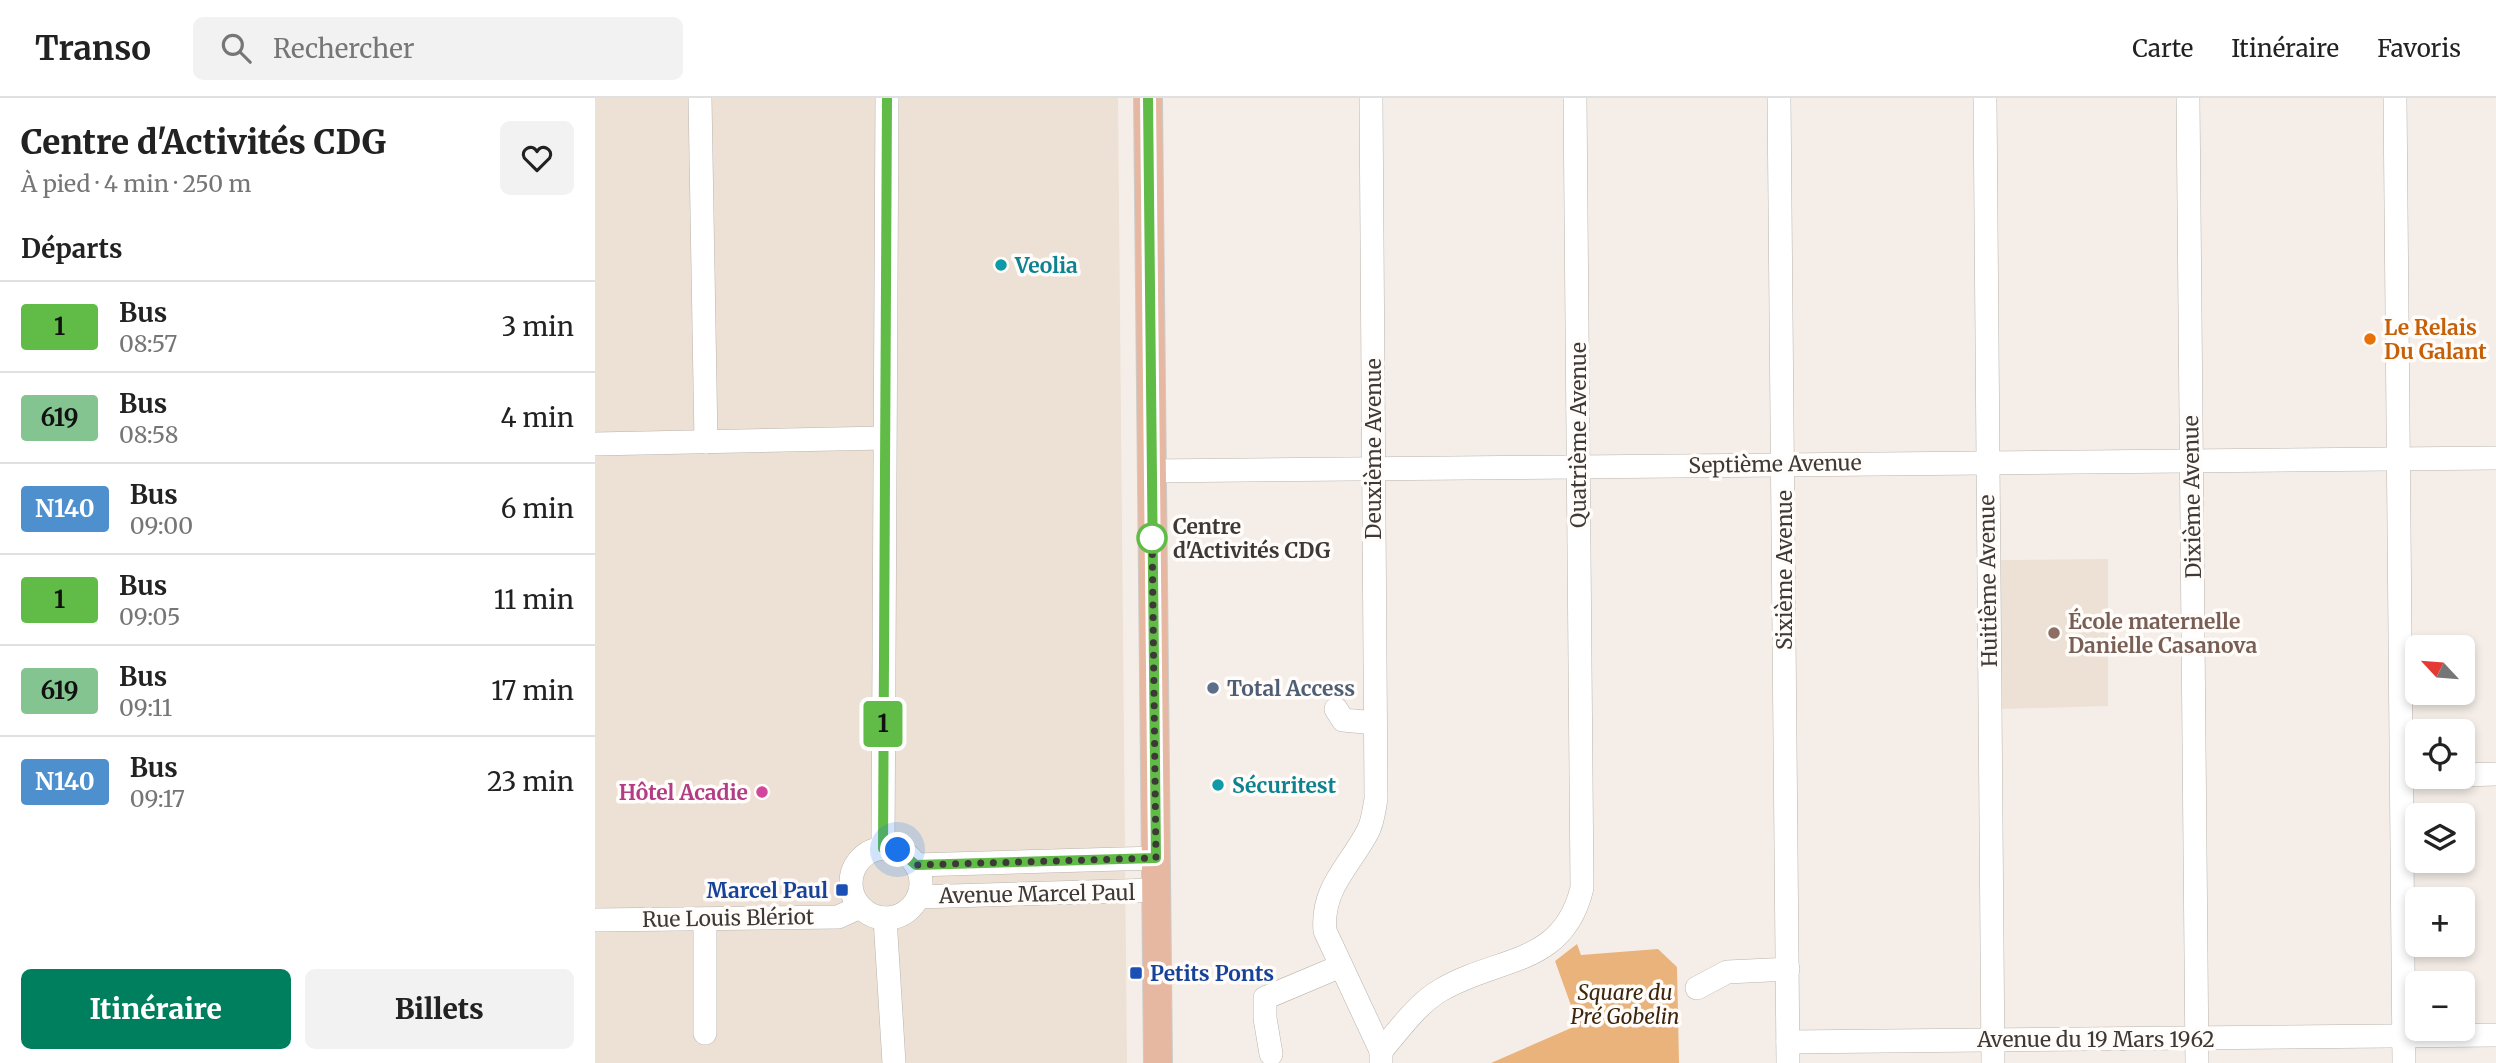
<!DOCTYPE html>
<html lang="fr">
<head>
<meta charset="utf-8">
<style>
  :root { --surface:#fff; --page:#f2f2f2; --text:#222; --muted:#767676; --line:#e0e0e0; --accent:#007f5f }
  body { margin:0; font-family:Merriweather,serif; background:var(--page); color:var(--text); height:100vh; display:flex; flex-direction:column; font-size:26px; white-space:nowrap }
  * { box-sizing:border-box; margin:0 }
  p { font-size:23px; color:var(--muted) }
  .icon { flex:none; width:38px; height:38px; fill:none; stroke:currentColor; stroke-width:2; stroke-linecap:round; stroke-linejoin:round }
  .map { position:relative; flex:1; overflow:hidden }
  .details { display:flex; flex-direction:column; background:var(--surface); width:595px }
  .details>* { flex:none }
  .badge { padding:0 14px; border-radius:5px; font-size:24px; line-height:46px }
  .needle { width:46px; rotate:296deg }
  .controls { position:absolute; left:1810px; top:537px; display:grid; gap:14px }
  .controls a { display:grid; place-items:center; width:70px; height:70px; border-radius:10px; background:var(--surface); box-shadow:0 4px 10px #0003; font-size:35px }
  .you { position:absolute; width:35px; height:35px; margin:-18px; border:5px solid #fff; border-radius:50%; background:#1a73e8; box-shadow:0 0 0 10px #1a73e833 }
  .map>.badge { position:absolute; translate:-50% -50%; box-shadow:0 0 0 4px #fff }
  h2 { padding:0 21px; font-size:26px; line-height:63px }
  .round { display:grid; place-items:center; flex:none; width:74px; height:74px; border-radius:10px; background:var(--page) }
  .headline { display:flex; align-items:center; justify-content:space-between; height:119px; padding:0 21px }
  h1 { font-size:33px; font-weight:800; line-height:52px }
  .cta { display:flex; gap:14px; margin-top:auto; padding:14px 21px }
  .cta a { flex:1; height:80px; border-radius:10px; background:var(--accent); color:#fff; font-size:28px; font-weight:800; line-height:80px; text-align:center }
  .cta a+a { background:var(--page); color:var(--text) }
  ul { padding:0; list-style:none }
  li { display:flex; align-items:center; gap:21px; height:91px; padding:0 21px; border-top:2px solid var(--line) }
  li div { flex:1 }
  li b { display:block; font-size:26px }
  li em { font-style:normal }
  li .badge { min-width:77px; font-weight:700; text-align:center }
  header { display:flex; align-items:center; gap:42px; box-sizing:border-box; height:98px; padding:0 35px; background:var(--surface); border-bottom:2px solid var(--line) }
  header strong { font-size:33px }
  nav { display:flex; gap:38px; margin-inline-start:auto; font-size:24px }
  .search { width:490px; height:63px; background:var(--page); display:flex; align-items:center; gap:18px; box-sizing:border-box; padding:0 24px; border-radius:10px; color:var(--muted); font-size:26px }
  main { display:flex; flex:1; min-height:0 }
  .map>svg:first-child { display:block }
  .built { fill:#ede1d5 }
  .green { fill:#eab37c }
  .lines { fill:none; stroke-linecap:round; stroke-linejoin:round }
  .minor-casing { stroke:#b9b3ad; stroke-width:24 }
  .major-casing { stroke:#cccccb; stroke-width:30 }
  .minor { stroke:#fff; stroke-width:23 }
  .major { stroke:#e6b7a1; stroke-width:28 }
  .line-casing { stroke:#fff; stroke-width:16 }
  .line { stroke:#60bb47; stroke-width:10 }
  .walk { stroke:#3c3937; stroke-width:7; stroke-dasharray:0 12.6 }
  .culture-dot { fill:#0f9aa8; stroke:#fffcfa; stroke-width:2.5 }
  .food-dot { fill:#e8710a; stroke:#fffcfa; stroke-width:2.5 }
  .stop-dot { fill:#fff; stroke:#60bb47; stroke-width:3.5 }
  .education-dot { fill:#8d6e63; stroke:#fffcfa; stroke-width:2.5 }
  .service-dot { fill:#5c6f8a; stroke:#fffcfa; stroke-width:2.5 }
  .hotel-dot { fill:#d1479c; stroke:#fffcfa; stroke-width:2.5 }
  .transit-dot { fill:#1a4fb4; stroke:#fffcfa; stroke-width:2.5 }
  .labels { text-anchor:middle; dominant-baseline:central; stroke-width:7; stroke-linejoin:round; paint-order:stroke }
  .culture-label { font-size:21px; font-weight:bold; fill:#0d838f; stroke:#fffcfa; text-anchor:start }
  .food-label { font-size:21px; font-weight:bold; fill:#c56008; stroke:#fffcfa; text-anchor:start }
  .street-label { font-size:21px; fill:#3c3937; stroke:#fffcfa }
  .stop-label { font-size:21px; font-weight:bold; fill:#3c3937; stroke:#fffcfa; text-anchor:start }
  .education-label { font-size:21px; font-weight:bold; fill:#785e54; stroke:#fffcfa; text-anchor:start }
  .service-label { font-size:21px; font-weight:bold; fill:#4e5e75; stroke:#fffcfa; text-anchor:start }
  .hotel-label { font-size:21px; font-weight:bold; fill:#b23c85; stroke:#fffcfa; text-anchor:end }
  .transit-label { font-size:21px; font-weight:bold; fill:#164399; stroke:#fffcfa; text-anchor:end }
  .park-label { font-size:21px; font-style:italic; fill:#3d260d; stroke:#fffcfa }
</style>
</head>
<body>
<header>
<strong>Transo</strong>
<div class="search"><svg class="icon" aria-label="search" viewBox="0 0 24 24"><circle cx="10" cy="10" r="6"/><path d="M15 15l6 6"/></svg>Rechercher</div>
<nav><a>Carte</a><a>Itinéraire</a><a>Favoris</a></nav>
</header>
<main>
<section class="details">
<div class="headline"><div><h1>Centre d'Activités CDG</h1><p>À pied · 4 min · 250 m</p></div><a class="round"><svg class="icon" aria-label="heart" viewBox="0 0 24 24"><path d="M12 20l-8-8c-3-5 5-10 8-4 3-6 11-1 8 4z"/></svg></a></div>
<h2>Départs</h2>
<ul>
<li><span class="badge" style="background:#60bb47;color:#111">1</span><div><b>Bus</b><p>08:57</p></div><em>3 min</em></li>
<li><span class="badge" style="background:#83c491;color:#111">619</span><div><b>Bus</b><p>08:58</p></div><em>4 min</em></li>
<li><span class="badge" style="background:#4d90cd;color:#fff">N140</span><div><b>Bus</b><p>09:00</p></div><em>6 min</em></li>
<li><span class="badge" style="background:#60bb47;color:#111">1</span><div><b>Bus</b><p>09:05</p></div><em>11 min</em></li>
<li><span class="badge" style="background:#83c491;color:#111">619</span><div><b>Bus</b><p>09:11</p></div><em>17 min</em></li>
<li><span class="badge" style="background:#4d90cd;color:#fff">N140</span><div><b>Bus</b><p>09:17</p></div><em>23 min</em></li>
</ul>
<div class="cta"><a>Itinéraire</a><a>Billets</a></div>
</section>
<div class="map">
<svg width="1901" height="965" viewBox="0 0 1901 965">
  <rect width="100%" height="100%" fill="#f5eee8"/>
  <g class="built">
    <polygon points="0,0 523,0 532,965 0,965"/>
    <polygon points="1513,461 1513,608 1406,611 1405,462"/>
  </g>
  <polygon class="green" points="982,846 986,857 1063,851 1082,869 1084,965 896,965 983,927 960,863"/>
  <g class="lines">
    <defs>
      <g id="minor">
        <polyline points="105,0 111,344"/>
        <path d="M776,0L781,701C779,711 778,724 773,733C755,768 726,790 730,833L786,953V965"/>
        <polyline points="1184,0 1193,965"/>
        <polyline points="1390,0 1398,965"/>
        <polyline points="1593,0 1602,965"/>
        <polyline points="1800,0 1809,965"/>
        <polyline points="0,346 289,340"/>
        <polyline points="556,373 1901,360"/>
        <polyline points="741,611 748,622 780,625"/>
        <polyline points="1867,677 1901,676"/>
        <polyline points="288,750 292,0"/>
        <circle cx="291" cy="785" r="35"/>
        <polyline points="321,767 561,760"/>
        <polyline points="323,799 561,792"/>
        <polyline points="290,820 299,965"/>
        <polyline points="110,821 110,935"/>
        <polyline points="0,822 243,819 265,809"/>
        <polyline points="1102,890 1132,874 1193,871"/>
        <polyline points="1193,944 1901,937"/>
        <path d="M786,953C804,932 822,906 846,892C903,858 968,869 987,790L980,0"/>
        <polyline points="676,956 670,920 670,900 746,868"/>
      </g>
      <polyline id="major" points="553,0 563,965"/>
    </defs>
    <use href="#minor" class="minor-casing"/>
    <use href="#major" class="major-casing"/>
    <use href="#minor" class="minor"/>
    <use href="#major" class="major"/>
  </g>
  <g class="lines">
    <defs>
      <polyline id="line" points="292,0 288,750 303,752 321,767 561,760 553,0"/>
    </defs>
    <use href="#line" class="line-casing"/>
    <use href="#line" class="line"/>
    <polyline class="walk" points="303,752 321,767 561,760 557,431 557,440"/>
  </g>
  <g class="culture-dot">
    <circle cx="406" cy="167" r="7"/>
    <circle cx="623" cy="687" r="7"/>
  </g>
  <circle class="food-dot" cx="1775" cy="241" r="7"/>
  <circle class="stop-dot" cx="557" cy="440" r="14"/>
  <circle class="education-dot" cx="1459" cy="535" r="7"/>
  <circle class="service-dot" cx="618" cy="590" r="7"/>
  <circle class="hotel-dot" cx="167" cy="694" r="7"/>
  <g class="transit-dot">
    <rect x="240" y="785" width="14" height="14" rx="3.5"/>
    <rect x="534" y="868" width="14" height="14" rx="3.5"/>
  </g>
  <g class="labels">
    <g class="culture-label">
      <text x="420" y="167">Veolia</text>
      <text x="637" y="687">Sécuritest</text>
    </g>
    <g class="food-label">
      <text x="1789" y="229">Le Relais<tspan x="1789" dy="24">Du Galant</tspan></text>
    </g>
    <g class="street-label">
      <text transform="translate(983 337) rotate(-90)">Quatrième Avenue</text>
      <text transform="translate(778 351) rotate(-90)">Deuxième Avenue</text>
      <text transform="translate(1180 366) rotate(-1)">Septième Avenue</text>
      <text transform="translate(1597 399) rotate(-91)">Dixième Avenue</text>
      <text transform="translate(1189 472) rotate(-90)">Sixième Avenue</text>
      <text transform="translate(1393 483) rotate(-91)">Huitième Avenue</text>
      <text transform="translate(442 796) rotate(-1)">Avenue Marcel Paul</text>
      <text transform="translate(133 820) rotate(-1)">Rue Louis Blériot</text>
      <text x="1501" y="941">Avenue du 19 Mars 1962</text>
    </g>
    <g class="stop-label">
      <text x="578" y="428">Centre<tspan x="578" dy="24">d'Activités CDG</tspan></text>
    </g>
    <g class="education-label">
      <text x="1473" y="523">École maternelle<tspan x="1473" dy="24">Danielle Casanova</tspan></text>
    </g>
    <g class="service-label">
      <text x="632" y="590">Total Access</text>
    </g>
    <g class="hotel-label">
      <text x="153" y="694">Hôtel Acadie</text>
    </g>
    <g class="transit-label">
      <text x="233" y="792">Marcel Paul</text>
      <text x="555" y="875" text-anchor="start">Petits Ponts</text>
    </g>
    <g class="park-label">
      <text x="1030" y="894">Square du<tspan x="1030" dy="24">Pré Gobelin</tspan></text>
    </g>
  </g>
</svg>
<div class="controls">
<a><svg class="needle" viewBox="-14 -14 28 28"><path d="M0-13l5 13h-10z" fill="#e53935"/><path d="M0 13l5-13h-10z" fill="#767676"/></svg></a>
<a><svg class="icon" aria-label="locate" viewBox="0 0 24 24"><circle cx="12" cy="12" r="6"/><path d="M12 2v4M12 18v4M2 12h4M18 12h4"/></svg></a>
<a><svg class="icon" aria-label="layers" viewBox="0 0 24 24"><path d="M12 4l9 5-9 5-9-5zM3 14l9 5 9-5"/></svg></a>
<a>+</a>
<a>−</a>
</div>
<div class="you" style="left:303px;top:752px"></div>
<b class="badge" style="left:288px;top:626px;background:#60bb47;color:#111">1</b>
</div>
</main>
</body>
</html>
